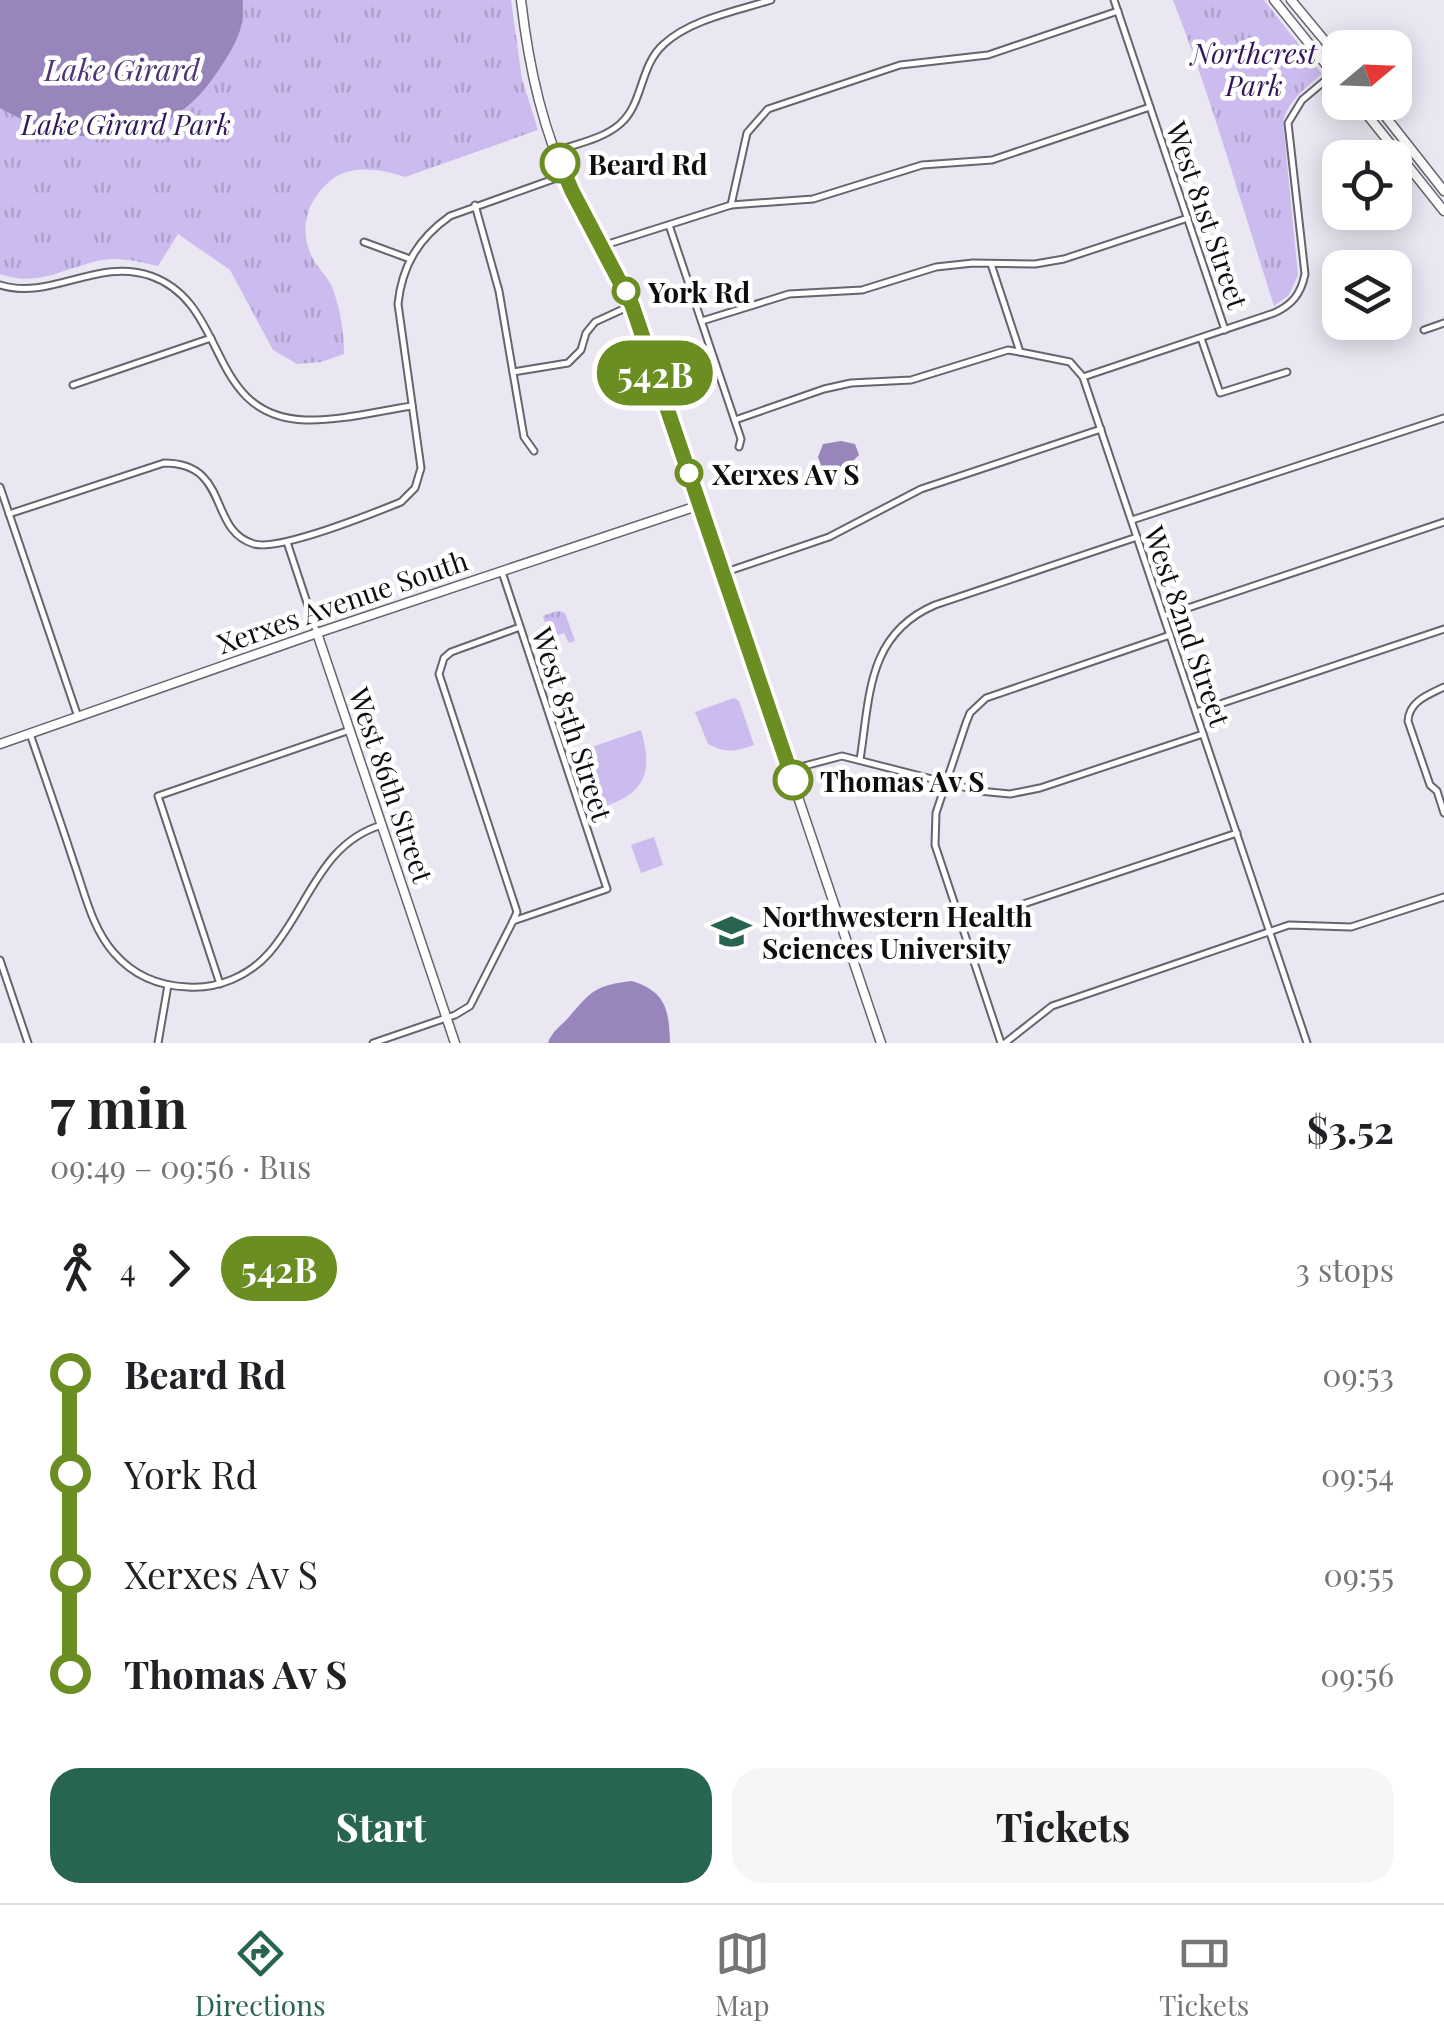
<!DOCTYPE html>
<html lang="en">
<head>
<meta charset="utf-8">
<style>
  :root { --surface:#fff; --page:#f6f6f6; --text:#202124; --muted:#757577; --line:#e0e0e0; --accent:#286551 }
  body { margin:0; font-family:"Playfair Display",serif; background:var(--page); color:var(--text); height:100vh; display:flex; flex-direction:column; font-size:38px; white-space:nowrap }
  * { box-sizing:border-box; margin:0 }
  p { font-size:32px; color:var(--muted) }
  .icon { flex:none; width:55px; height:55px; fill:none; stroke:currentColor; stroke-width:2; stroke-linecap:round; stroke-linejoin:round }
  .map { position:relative; height:1043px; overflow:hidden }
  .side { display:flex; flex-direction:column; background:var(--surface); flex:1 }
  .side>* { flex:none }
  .badge { padding:0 20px; border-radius:32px; font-size:35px; line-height:65px }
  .needle { width:65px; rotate:71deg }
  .controls { position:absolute; left:1322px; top:30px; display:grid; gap:20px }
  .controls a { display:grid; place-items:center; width:90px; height:90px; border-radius:20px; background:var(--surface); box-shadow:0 5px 25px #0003; font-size:50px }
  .map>.badge { position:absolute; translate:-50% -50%; box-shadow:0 0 0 5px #fff }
  .legs { display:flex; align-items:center; gap:15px; height:110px; padding:0 50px; font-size:32px }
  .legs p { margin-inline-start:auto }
  .head { display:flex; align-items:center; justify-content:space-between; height:170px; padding:0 50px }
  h1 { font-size:55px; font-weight:700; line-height:75px }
  .button { display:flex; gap:20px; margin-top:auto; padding:20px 50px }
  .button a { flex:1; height:115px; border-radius:30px; background:var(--accent); color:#fff; font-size:40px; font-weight:700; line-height:115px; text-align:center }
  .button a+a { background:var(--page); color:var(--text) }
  ul { padding:0 50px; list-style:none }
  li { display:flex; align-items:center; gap:35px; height:100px; font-size:38px }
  li i { display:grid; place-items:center; width:15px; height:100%; margin:0 12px; background:currentColor }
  li i::after { content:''; width:25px; height:25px; margin:-12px; border:8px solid; border-radius:50%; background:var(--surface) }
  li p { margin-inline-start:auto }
  li:first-child i { background:linear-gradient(#0000 50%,currentColor 0) }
  li:last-child i { background:linear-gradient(currentColor 50%,#0000 0) }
  .tabs { display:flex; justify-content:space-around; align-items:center; height:140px; border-top:2px solid var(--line); background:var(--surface); font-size:28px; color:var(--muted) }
  .tabs a { display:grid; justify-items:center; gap:5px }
  .tabs .selected { color:var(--accent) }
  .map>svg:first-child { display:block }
  .grass { fill:url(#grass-tufts) }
  .garden { fill:#cbe }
  .water { fill:#9885bc }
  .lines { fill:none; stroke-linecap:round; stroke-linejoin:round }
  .street-casing { stroke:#67646e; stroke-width:9 }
  .secondary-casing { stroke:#67646e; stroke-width:11 }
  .street { stroke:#fff; stroke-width:5 }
  .secondary { stroke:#fff; stroke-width:8 }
  .line-1-casing { stroke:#fff; stroke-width:22 }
  .line-1 { stroke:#6b8e23; stroke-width:15 }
  .stop-1-dot { fill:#fff; stroke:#6b8e23; stroke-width:5 }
  .labels { text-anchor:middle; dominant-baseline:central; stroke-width:9; stroke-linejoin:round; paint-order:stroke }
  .park-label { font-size:28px; font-style:italic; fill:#351659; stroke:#fff }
  .stop-label { font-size:28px; font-weight:bold; fill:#0f0d11; stroke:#fff; text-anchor:start }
  .street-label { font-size:28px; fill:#0f0d11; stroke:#fff }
  .poi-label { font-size:28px; font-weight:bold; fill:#0f0d11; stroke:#fff; text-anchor:start }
  .water-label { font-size:30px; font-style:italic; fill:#503479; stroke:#fff }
</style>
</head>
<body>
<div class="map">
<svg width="1444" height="1043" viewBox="0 0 1444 1043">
  <defs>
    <pattern id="grass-tufts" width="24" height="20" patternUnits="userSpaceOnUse" patternTransform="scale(2.5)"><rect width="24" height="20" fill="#cbe"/><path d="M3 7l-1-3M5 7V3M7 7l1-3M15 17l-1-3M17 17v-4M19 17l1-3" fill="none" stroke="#aea0cb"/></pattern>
  </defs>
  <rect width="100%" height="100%" fill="#eae6f2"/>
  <g class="grass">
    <path d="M0,0H511L522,79L538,130L405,177C381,169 350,164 330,181C306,201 298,231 313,259C318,268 326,275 331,285C340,305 344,332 344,354L321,362L297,364L273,350L230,270L178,234L158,266C139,262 121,257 102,260C66,267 38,288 0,274Z"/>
    <path d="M1173,0H1264L1322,74C1306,88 1288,100 1283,122L1298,275L1289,295L1274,306C1241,203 1212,100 1173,0Z"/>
    <polygon points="557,611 565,613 575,641 569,643 564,633 551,638 556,660 549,665 537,636 548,632 543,616"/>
  </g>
  <g class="garden">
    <path d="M734,698L739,701L754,745C736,752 725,753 708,744L695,712Z"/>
    <path d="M641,730C653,772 646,793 603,807L586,755L589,748Z"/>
    <polygon points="654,837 663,865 641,873 631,845"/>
  </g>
  <g class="water">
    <path d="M0,0H243C242,8 244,16 242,23C238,41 228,56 218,71C167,151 77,152 0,108Z"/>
    <path d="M841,441L855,444L859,455C846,468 841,475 823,470L818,457L823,444Z"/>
    <path d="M632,981C666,992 669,1009 670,1043H548C552,1031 561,1026 569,1017C591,991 596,985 632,981Z"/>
  </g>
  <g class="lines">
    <defs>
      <g id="street">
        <polyline points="1114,0 1225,330"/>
        <path d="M556,151C576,144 603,139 620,124C644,103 639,66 664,44C691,19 737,11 771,0"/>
        <polyline points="475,205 499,291 524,437 534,451"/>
        <polyline points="731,205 747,133 768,109 900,65 988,55 1118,11"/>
        <polyline points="669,225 741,439 739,447"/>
        <polyline points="364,242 410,259"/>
        <polyline points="602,246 731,205 813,199 922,165 992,160 1150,107"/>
        <polyline points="991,264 1020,352 1070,362 1083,377 1307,1043"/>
        <path d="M0,285C51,301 98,257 151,276C230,304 205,416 305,420C340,421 378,411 412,406"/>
        <polyline points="702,321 789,294 862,290 936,267 973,263 1035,264 1064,259 1188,218"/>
        <polyline points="1424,330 1444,323"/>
        <polyline points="1201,338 1220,393 1287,372"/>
        <polyline points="513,372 568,363 581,350 586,333 595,322 632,305"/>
        <path d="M1083,377L1274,313C1292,305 1301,294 1305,274L1288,123L1302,100L1340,68"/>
        <polyline points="73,385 211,338"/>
        <polyline points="735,420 824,389 851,383 911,380 1008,350 1020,352"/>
        <polyline points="0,487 78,717"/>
        <path d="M9,514L164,463C231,463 207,530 254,544C279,551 374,513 401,502L415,488L421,468L398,304C402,265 419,238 450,216L565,175"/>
        <polyline points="1132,520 1444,418"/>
        <polyline points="287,542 317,633"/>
        <polyline points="723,573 829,537 921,489 1101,429"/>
        <polyline points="1164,616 1444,522"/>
        <path d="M1444,687C1428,695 1409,701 1408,721L1430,785L1437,791L1444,813"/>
        <polyline points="1196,712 1444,629"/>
        <path d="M30,734C45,777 60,820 74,863C85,894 92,928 114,953C133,975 159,986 188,987C218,989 249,976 269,953C308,909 320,843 382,825"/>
        <path d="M860,760C870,696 867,634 935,605L1137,537"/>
        <polyline points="789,770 842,756 979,791 1010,794 1040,788 1203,734"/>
        <polyline points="513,921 517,912 439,674 444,658 451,652 520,627"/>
        <polyline points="960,925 1237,833"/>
        <polyline points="0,960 28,1043"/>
        <polyline points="220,984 158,796 350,730"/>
        <polyline points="158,1043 168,985"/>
        <polyline points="373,1043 455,1015 470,1006 513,921 607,889 502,572"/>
        <polyline points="1001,1043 935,845 936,813 966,723 970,713 986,698 1170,635"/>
        <polyline points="1005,1043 1052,1006 1289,925 1351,927 1444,897"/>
      </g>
      <g id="secondary">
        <path d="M521,0C529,69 543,132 573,195C592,232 616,266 632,305L881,1043"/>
        <polyline points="1274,0 1340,82"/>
        <polyline points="1291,0 1340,59"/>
        <polyline points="1357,102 1444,211"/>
        <polyline points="1374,102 1444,191"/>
        <polyline points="317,633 455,1043"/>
        <polyline points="0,744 317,633 700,505"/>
      </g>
    </defs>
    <use href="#street" class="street-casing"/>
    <use href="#secondary" class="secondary-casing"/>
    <use href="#street" class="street"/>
    <use href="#secondary" class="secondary"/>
  </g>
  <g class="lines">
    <defs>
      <polyline id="line-1" points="560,163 572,191 632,305 793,780"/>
    </defs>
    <use href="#line-1" class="line-1-casing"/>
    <use href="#line-1" class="line-1"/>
  </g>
  <defs>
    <symbol id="university-bare" viewBox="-9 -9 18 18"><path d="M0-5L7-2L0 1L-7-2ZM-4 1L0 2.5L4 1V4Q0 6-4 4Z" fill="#286551" stroke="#fff" stroke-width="2.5" paint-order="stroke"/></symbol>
  </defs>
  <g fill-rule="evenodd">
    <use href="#university-bare" x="704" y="904" width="55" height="55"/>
  </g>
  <g class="stop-1-dot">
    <circle cx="560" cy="163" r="18"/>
    <circle cx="626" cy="291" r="12"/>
    <circle cx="689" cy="473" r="12"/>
    <circle cx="793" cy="780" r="18"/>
  </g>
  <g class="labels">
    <g class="park-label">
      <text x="1254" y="52">Northcrest<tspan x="1254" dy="32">Park</tspan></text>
      <text x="126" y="123">Lake Girard Park</text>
    </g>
    <g class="stop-label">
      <text x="588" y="163">Beard Rd</text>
      <text x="648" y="291">York Rd</text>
      <text x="712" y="473">Xerxes Av S</text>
      <text x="820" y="780">Thomas Av S</text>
    </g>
    <g class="street-label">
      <text transform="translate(1208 215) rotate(71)">West 81st Street</text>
      <text transform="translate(342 601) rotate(-19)">Xerxes Avenue South</text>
      <text transform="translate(1188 626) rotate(71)">West 82nd Street</text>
      <text transform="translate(573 724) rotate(72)">West 85th Street</text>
      <text transform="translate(392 785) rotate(71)">West 86th Street</text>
    </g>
    <g class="poi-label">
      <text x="762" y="915">Northwestern Health<tspan x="762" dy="32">Sciences University</tspan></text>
    </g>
    <g class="water-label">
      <text x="122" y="69">Lake Girard</text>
    </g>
  </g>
</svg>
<div class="controls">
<a><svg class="needle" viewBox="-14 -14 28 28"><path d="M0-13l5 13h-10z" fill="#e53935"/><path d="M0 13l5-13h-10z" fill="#757577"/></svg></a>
<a><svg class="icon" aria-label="locate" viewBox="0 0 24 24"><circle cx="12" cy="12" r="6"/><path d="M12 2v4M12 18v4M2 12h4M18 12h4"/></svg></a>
<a><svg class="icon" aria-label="layers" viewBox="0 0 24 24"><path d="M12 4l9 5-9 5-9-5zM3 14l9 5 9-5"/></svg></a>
</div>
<b class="badge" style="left:655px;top:373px;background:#6b8e23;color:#fff">542B</b>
</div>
<section class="side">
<div class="head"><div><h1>7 min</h1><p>09:49 – 09:56 · Bus</p></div><b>$3.52</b></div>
<div class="legs"><svg class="icon" aria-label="walk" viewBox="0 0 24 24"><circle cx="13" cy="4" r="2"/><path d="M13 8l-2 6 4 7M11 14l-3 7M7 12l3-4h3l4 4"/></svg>4<svg class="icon" aria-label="forward" viewBox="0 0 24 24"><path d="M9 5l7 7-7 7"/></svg><b class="badge" style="background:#6b8e23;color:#fff">542B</b><p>3 stops</p></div>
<ul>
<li><i style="color:#6b8e23"></i><b>Beard Rd</b><p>09:53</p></li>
<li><i style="color:#6b8e23"></i><span>York Rd</span><p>09:54</p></li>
<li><i style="color:#6b8e23"></i><span>Xerxes Av S</span><p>09:55</p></li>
<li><i style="color:#6b8e23"></i><b>Thomas Av S</b><p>09:56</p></li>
</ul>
<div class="button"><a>Start</a><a>Tickets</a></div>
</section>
<nav class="tabs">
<a class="selected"><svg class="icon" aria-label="directions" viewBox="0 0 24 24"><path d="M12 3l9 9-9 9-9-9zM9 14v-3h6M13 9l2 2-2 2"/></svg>Directions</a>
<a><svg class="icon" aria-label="map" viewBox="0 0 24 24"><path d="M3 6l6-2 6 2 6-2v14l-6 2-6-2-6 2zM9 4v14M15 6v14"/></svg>Map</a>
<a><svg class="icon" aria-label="tickets" viewBox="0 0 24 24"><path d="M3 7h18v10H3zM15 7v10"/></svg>Tickets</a>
</nav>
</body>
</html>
